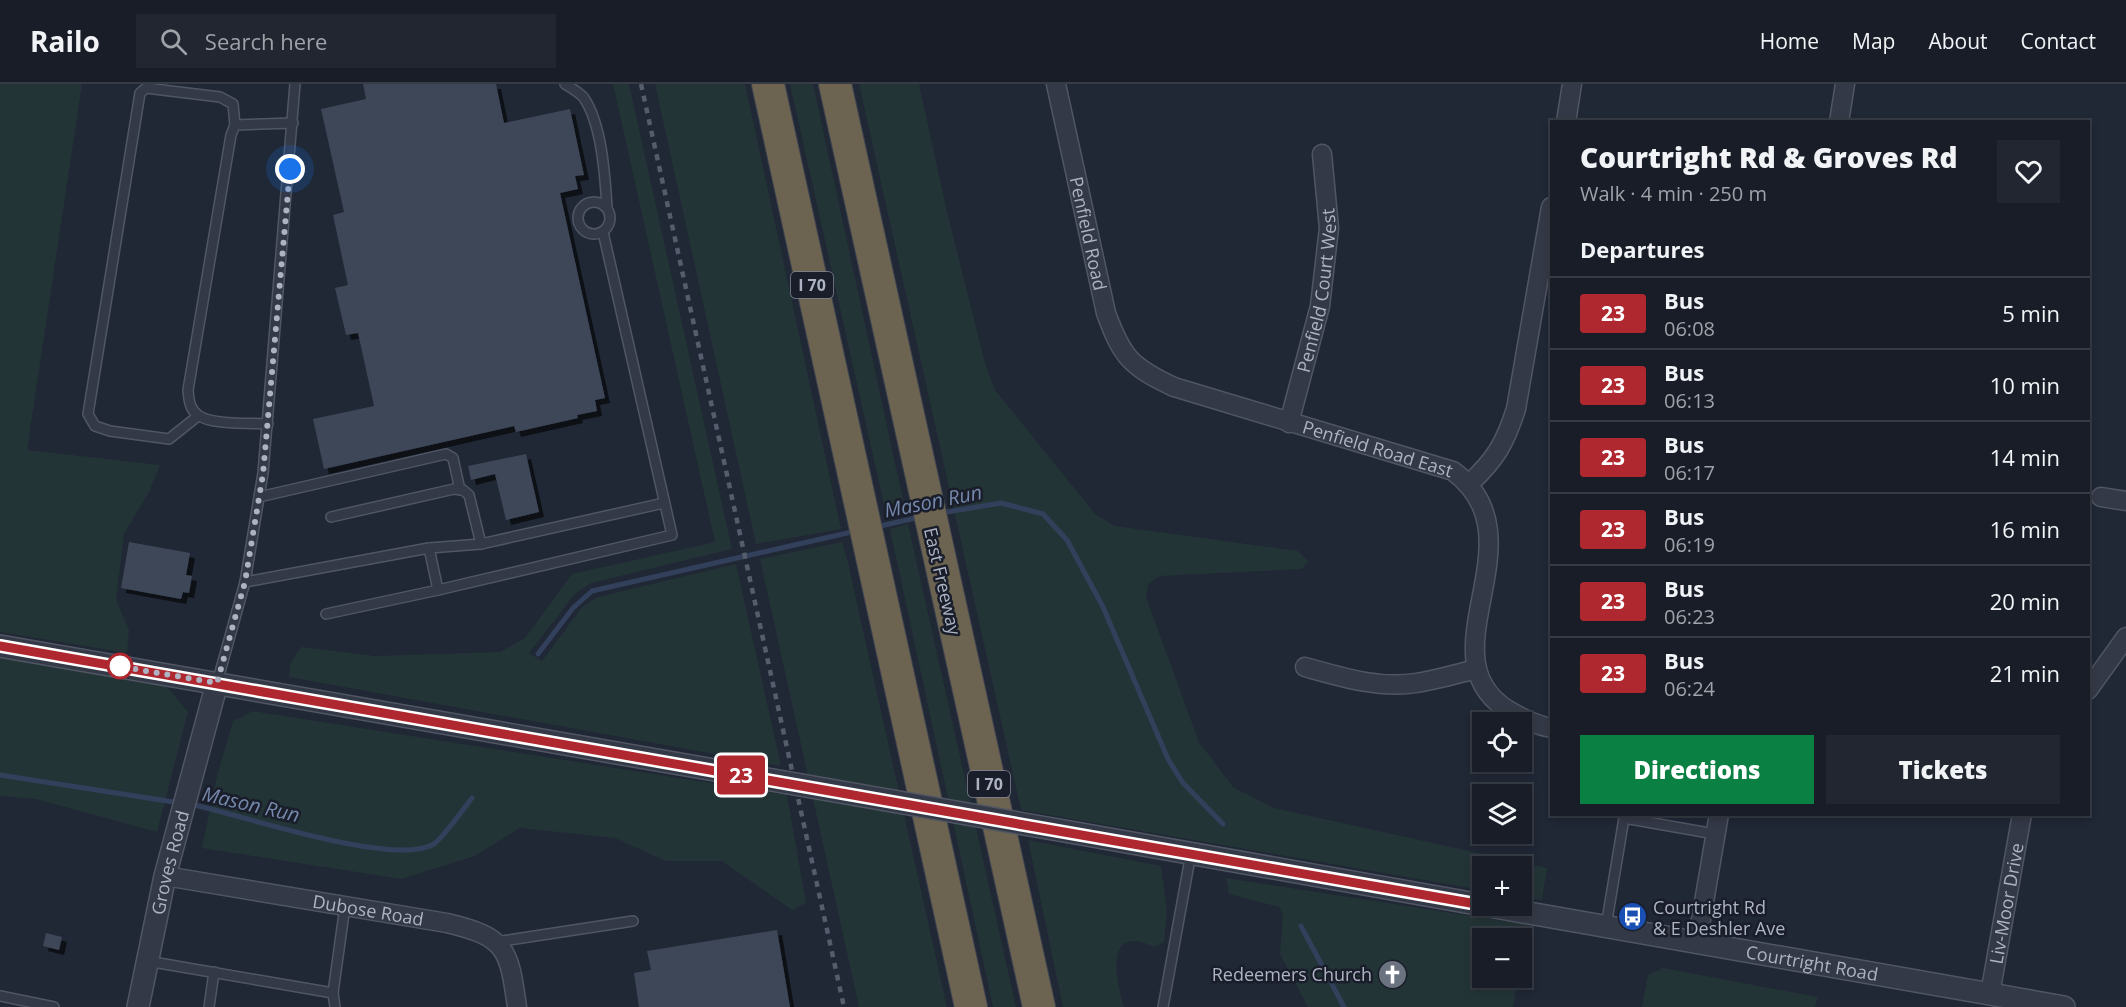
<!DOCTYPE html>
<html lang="en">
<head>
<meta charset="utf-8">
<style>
  :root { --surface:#181d28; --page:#212630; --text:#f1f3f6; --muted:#9fa2a8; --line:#363b45; --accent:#0b8043 }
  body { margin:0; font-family:"Open Sans",sans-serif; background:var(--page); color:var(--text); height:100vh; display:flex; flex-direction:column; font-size:22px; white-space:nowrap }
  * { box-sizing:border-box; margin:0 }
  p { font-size:20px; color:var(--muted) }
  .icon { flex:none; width:33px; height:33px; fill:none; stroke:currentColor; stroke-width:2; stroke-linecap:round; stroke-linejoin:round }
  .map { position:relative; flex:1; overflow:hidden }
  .side { position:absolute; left:1550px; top:36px; width:540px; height:696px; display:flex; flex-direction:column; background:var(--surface); border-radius:0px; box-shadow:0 3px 9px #0003,0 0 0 2px var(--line) }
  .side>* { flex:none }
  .badge { padding:0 12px; border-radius:4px; font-size:21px; line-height:39px }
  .controls { position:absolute; left:1472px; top:628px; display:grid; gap:12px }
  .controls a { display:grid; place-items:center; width:60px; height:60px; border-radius:0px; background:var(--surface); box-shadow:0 3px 9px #0003,0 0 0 2px var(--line); font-size:30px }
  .you { position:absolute; width:30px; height:30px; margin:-15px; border:4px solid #fff; border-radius:50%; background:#1a73e8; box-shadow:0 0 0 9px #1a73e833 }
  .map>.badge { position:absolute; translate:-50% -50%; box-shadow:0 0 0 3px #fff }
  h2 { padding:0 30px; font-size:22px; line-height:54px }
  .round { display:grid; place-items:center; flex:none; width:63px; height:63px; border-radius:0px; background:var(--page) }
  .summary { display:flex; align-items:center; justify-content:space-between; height:102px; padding:0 30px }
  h1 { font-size:28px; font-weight:800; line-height:45px }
  .button { display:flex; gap:12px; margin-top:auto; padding:12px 30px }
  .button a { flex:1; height:69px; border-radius:0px; background:var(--accent); color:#fff; font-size:24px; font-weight:800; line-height:69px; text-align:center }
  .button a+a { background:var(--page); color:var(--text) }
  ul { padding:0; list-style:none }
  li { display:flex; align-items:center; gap:18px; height:72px; padding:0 30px; border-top:2px solid var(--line) }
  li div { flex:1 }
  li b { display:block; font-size:22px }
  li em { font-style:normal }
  li .badge { min-width:66px; font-weight:700; text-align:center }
  header { display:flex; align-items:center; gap:36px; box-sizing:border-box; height:84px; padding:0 30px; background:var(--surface); border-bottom:2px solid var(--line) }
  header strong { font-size:28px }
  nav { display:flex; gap:33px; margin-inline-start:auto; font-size:21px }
  .search { width:420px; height:54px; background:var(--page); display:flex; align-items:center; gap:15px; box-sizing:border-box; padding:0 21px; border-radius:0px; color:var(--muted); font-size:22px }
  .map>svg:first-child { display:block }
  .green { fill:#233437 }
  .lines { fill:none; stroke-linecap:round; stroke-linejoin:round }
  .stream { stroke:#33405c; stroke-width:5 }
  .building { fill:#3e4658; filter:url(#shadow) }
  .service-casing { stroke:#515664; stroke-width:12 }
  .minor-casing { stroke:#515664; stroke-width:21 }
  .tertiary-casing { stroke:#515664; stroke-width:24 }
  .motorway-casing { stroke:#3e4350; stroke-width:34 }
  .service { stroke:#333946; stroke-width:9 }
  .minor { stroke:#333946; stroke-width:18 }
  .tertiary { stroke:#333946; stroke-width:21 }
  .motorway { stroke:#6c6350; stroke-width:32 }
  .rail { stroke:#555d6d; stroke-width:4.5; stroke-dasharray:6 6; stroke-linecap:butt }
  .tertiary-bridge-casing { stroke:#515664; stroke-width:24; stroke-linecap:butt }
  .tertiary-bridge { stroke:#333946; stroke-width:21 }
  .line-casing { stroke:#fff; stroke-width:14 }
  .line { stroke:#af272f; stroke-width:9 }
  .walk { stroke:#adb3c3; stroke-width:6; stroke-dasharray:0 10.8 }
  .stop-dot { fill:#fff; stroke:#af272f; stroke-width:3 }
  .labels { text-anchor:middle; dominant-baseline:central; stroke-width:5; stroke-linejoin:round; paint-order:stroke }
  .shield { fill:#191e2a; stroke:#818695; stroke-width:1.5 }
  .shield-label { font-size:16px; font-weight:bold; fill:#adb3c3 }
  .street-label { font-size:18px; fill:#adb3c3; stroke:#191e2a }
  .poi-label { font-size:18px; fill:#adb3c3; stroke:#191e2a; text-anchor:start }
  .water-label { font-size:20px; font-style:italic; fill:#7587aa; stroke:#191e2a }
</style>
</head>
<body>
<header>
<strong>Railo</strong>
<div class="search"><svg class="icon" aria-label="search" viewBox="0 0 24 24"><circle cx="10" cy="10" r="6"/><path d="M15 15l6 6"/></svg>Search here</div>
<nav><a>Home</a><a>Map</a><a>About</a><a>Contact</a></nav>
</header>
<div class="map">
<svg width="2126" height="923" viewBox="0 0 2126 923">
  <defs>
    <filter id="shadow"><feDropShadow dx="5" dy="5" stdDeviation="0" flood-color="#0009"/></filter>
  </defs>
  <rect width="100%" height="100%" fill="#202735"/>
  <g class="green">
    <polygon points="0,0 82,0 27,366 160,381 149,408 124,450 116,516 129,546 127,569 0,548"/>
    <polygon points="613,0 629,0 732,465 591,499 575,510 529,569 542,577 582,523 598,513 736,480 781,682 289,593 290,580 301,563 375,572 500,568 525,554 572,490 715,458"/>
    <polygon points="655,0 745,0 841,445 756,460"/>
    <polygon points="790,0 813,0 906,430 887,434"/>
    <polygon points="859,0 919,0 947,128 985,279 995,306 1096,431 1115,442 1298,467 1308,477 1302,485 1160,492 1148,500 1146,513 1199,658 1233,703 1274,724 1547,784 1542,816 1521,813 1521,783 1482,783 1482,806 1021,726"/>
    <polygon points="908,440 1016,923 993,923 890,445"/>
    <polygon points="842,458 848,479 947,923 859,923 760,475"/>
    <polygon points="0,572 167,603 188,628 157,748 36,715 0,712"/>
    <polygon points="253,627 787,711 806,819 792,826 722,777 666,777 615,754 520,744 475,772 401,795 202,764 217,692 233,637"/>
    <path d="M1028,756L1161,782L1167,827L1164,858L1154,863C1149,861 1141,857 1136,857C1104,855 1120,907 1124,923H1063Z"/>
    <polygon points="1226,794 1535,842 1521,878 1521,855 1482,855 1482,894 1518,894 1513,923 1308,923 1280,870 1283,831 1279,823 1229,810"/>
    <polygon points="1663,884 1818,913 1815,923 1642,923 1648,891"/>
  </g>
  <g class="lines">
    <g class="stream">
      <polyline points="941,429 1001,419 1043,430 1067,456 1103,523 1168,675 1183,699 1223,740"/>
      <polyline points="876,443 920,433"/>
      <polyline points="538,570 573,524 592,507 856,447"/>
      <polyline points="0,691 180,719"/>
      <path d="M190,720C239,730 394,784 434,760C443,754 464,724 472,714"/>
      <polyline points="1301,842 1344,923"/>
    </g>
  </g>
  <g class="building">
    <polygon points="363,0 496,0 504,39 570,25 584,91 575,92 578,105 560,109 605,314 595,316 597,327 577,331 578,334 516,348 514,342 324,385 313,335 374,322 358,249 346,251 335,204 348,201 333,131 344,128 321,25 366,15"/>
    <polygon points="526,370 539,428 506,436 495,390 471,396 468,382"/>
    <polygon points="129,458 190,469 186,491 192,492 189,509 183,508 181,515 121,504"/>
    <polygon points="777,846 790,923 639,923 634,889 651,886 647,867"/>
    <polygon points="46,849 62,853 59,866 43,862"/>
  </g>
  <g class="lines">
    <defs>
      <g id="service">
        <path d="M565,0C571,4 579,8 584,14C602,41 605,92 607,123"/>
        <circle cx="594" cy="134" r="16"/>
        <polyline points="198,332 169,355 110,347 95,342 88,330 140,9 146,4 220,13 233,20 235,41"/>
        <path d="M268,340C251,339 210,341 198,331C189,325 189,315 188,306L231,51L235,41L293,39"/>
        <polyline points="259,413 446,370 453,374 460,406"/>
        <polyline points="331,433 454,405 463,406 469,411 481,460 664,419"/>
        <polyline points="429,464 481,460"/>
        <polyline points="245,498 429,464 438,506 672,451 603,148"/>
        <polyline points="326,530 438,506"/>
        <polyline points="217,599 245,498 263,389 295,0"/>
        <polyline points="1606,842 1624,734 1715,750"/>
        <polyline points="496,858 633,837"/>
        <polyline points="147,877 333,909 345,822"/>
        <polyline points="333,909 335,923"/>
        <polyline points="0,912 54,923"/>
        <polyline points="209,923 214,888"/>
        <polyline points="1163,923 1191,769"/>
      </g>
      <g id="minor">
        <path id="s1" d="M1056,0L1106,229C1122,273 1131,283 1174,303L1453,387C1546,456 1416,576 1513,629C1526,636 1536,641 1551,644"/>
        <polyline points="1566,38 1572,0"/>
        <polyline points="1839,38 1845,0"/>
        <path id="s2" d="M1289,339L1320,222L1329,144L1322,70"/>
        <path d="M1469,400C1496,375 1505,359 1516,325L1551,123"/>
        <polyline points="2101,413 2126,417"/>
        <path d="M1305,583C1341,593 1379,605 1416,599C1436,596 1456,590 1476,585"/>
        <polyline points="2088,606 2126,553"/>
        <path id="s3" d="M165,792L447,839C506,853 509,864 517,923"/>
        <polyline points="1697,859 1719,730"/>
        <path id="s4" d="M1990,910L2022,730"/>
      </g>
      <g id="tertiary">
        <polyline points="0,562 726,688"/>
        <polyline points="1070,748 1482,821"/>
        <path id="s5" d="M1489,822L2064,923"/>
        <path id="s6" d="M138,923L165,792L217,599"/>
      </g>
      <g id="motorway">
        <polyline points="768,0 971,923"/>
        <polyline points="835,0 1039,923"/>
      </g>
    </defs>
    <use href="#service" class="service-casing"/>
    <use href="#minor" class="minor-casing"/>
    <use href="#tertiary" class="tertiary-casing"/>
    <use href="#motorway" class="motorway-casing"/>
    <use href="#service" class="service"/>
    <use href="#minor" class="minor"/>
    <use href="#tertiary" class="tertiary"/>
    <use href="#motorway" class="motorway"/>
    <polyline class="rail" points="641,0 844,923"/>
    <defs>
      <polyline id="tertiary-bridge" points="726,688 1070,748"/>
    </defs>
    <use href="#tertiary-bridge" class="tertiary-bridge-casing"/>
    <use href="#tertiary-bridge" class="tertiary-bridge"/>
  </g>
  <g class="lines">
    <defs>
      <polyline id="line" points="0,562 1482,821"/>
    </defs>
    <use href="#line" class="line-casing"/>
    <use href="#line" class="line"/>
    <polyline class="walk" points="120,582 117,582 217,599 245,498 263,390 290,85"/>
  </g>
  <defs>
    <symbol id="bus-disc" viewBox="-11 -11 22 22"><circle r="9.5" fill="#1a4fb4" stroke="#191e2a"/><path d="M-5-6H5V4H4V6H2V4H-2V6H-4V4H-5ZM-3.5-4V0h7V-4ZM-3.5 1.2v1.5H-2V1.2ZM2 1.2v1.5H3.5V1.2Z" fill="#fff"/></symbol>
    <symbol id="church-disc" viewBox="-11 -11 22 22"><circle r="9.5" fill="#6b7280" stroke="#191e2a"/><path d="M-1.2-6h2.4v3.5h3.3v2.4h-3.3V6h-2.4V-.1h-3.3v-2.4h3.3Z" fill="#fff"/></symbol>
  </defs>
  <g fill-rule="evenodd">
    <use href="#bus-disc" x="1616" y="816" width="33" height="33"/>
    <use href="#church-disc" x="1376" y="874" width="33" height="33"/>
  </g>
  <circle class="stop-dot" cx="120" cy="582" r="12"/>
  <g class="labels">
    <g class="shield">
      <rect x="791" y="188" width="42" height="26" rx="4.5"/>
      <rect x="968" y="687" width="42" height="26" rx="4.5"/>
    </g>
    <g class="shield-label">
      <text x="812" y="201">I 70</text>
      <text x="989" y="700">I 70</text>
    </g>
    <g class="street-label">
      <text stroke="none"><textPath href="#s1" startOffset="153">Penfield Road</textPath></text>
      <text stroke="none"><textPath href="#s2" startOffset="136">Penfield Court West</textPath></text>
      <text stroke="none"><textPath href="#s1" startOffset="552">Penfield Road East</textPath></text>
      <text transform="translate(943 497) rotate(77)">East Freeway</text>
      <text stroke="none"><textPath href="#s6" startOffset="148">Groves Road</textPath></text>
      <text stroke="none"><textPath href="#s4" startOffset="92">Liv-Moor Drive</textPath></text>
      <text stroke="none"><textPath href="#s3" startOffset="206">Dubose Road</textPath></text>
      <text stroke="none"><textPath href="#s5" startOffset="328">Courtright Road</textPath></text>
    </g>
    <g class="poi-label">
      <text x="1653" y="823">Courtright Rd<tspan x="1653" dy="21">&amp; E Deshler Ave</tspan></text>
      <text x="1372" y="890" text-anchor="end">Redeemers Church</text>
    </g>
    <g class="water-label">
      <text transform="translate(933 417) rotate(-11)">Mason Run</text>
      <text transform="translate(251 720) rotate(13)">Mason Run</text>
    </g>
  </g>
</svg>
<div class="controls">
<a><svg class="icon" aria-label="locate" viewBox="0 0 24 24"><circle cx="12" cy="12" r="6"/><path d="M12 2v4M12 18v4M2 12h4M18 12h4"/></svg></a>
<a><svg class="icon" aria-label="layers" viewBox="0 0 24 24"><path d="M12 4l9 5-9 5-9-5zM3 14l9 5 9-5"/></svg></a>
<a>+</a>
<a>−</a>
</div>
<div class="you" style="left:290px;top:85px"></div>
<b class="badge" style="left:741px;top:691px;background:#af272f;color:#fff">23</b>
<section class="side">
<div class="summary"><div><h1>Courtright Rd &amp; Groves Rd</h1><p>Walk · 4 min · 250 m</p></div><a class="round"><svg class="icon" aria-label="heart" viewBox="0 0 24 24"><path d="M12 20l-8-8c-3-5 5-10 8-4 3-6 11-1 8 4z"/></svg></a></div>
<h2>Departures</h2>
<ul>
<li><span class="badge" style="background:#af272f;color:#fff">23</span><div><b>Bus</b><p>06:08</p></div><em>5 min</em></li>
<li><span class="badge" style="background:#af272f;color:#fff">23</span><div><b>Bus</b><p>06:13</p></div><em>10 min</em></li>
<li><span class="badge" style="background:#af272f;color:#fff">23</span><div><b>Bus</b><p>06:17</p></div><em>14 min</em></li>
<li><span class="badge" style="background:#af272f;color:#fff">23</span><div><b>Bus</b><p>06:19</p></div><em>16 min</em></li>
<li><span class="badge" style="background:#af272f;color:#fff">23</span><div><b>Bus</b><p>06:23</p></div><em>20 min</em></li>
<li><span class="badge" style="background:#af272f;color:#fff">23</span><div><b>Bus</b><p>06:24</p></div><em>21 min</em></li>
</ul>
<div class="button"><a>Directions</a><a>Tickets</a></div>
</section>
</div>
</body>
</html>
